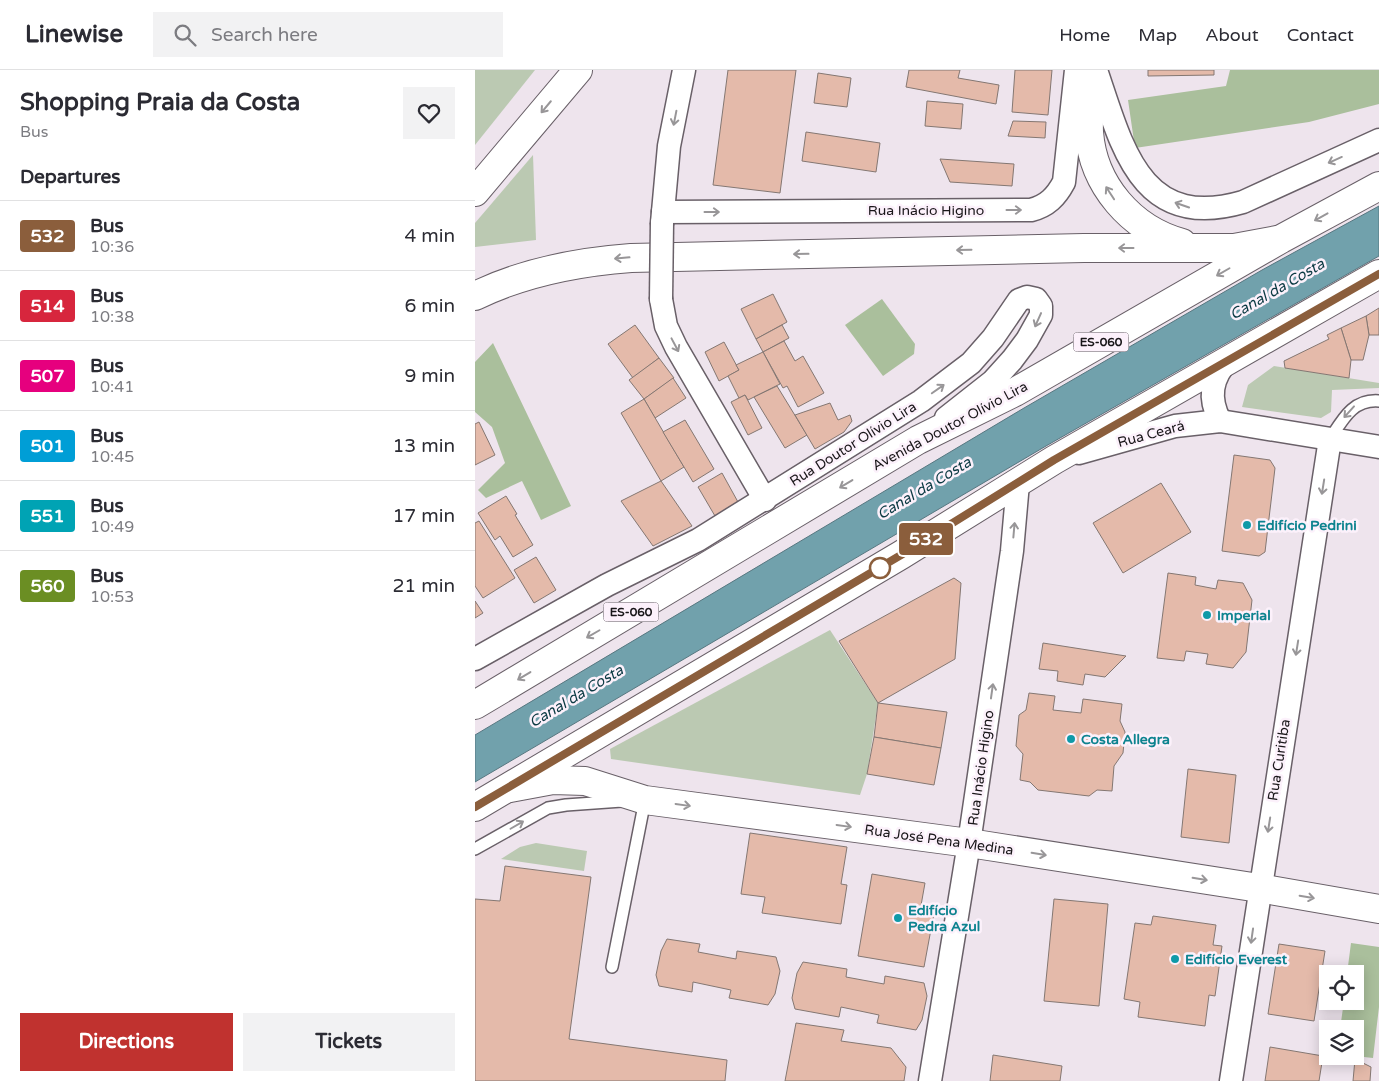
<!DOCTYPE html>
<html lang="en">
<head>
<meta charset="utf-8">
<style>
  :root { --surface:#fff; --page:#f2f2f3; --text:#2b2b33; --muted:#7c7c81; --line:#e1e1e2; --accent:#c0322f }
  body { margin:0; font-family:"Varela Round",sans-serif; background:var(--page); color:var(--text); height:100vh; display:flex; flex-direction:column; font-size:19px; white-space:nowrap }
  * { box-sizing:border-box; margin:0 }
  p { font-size:16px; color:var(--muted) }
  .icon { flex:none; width:28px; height:28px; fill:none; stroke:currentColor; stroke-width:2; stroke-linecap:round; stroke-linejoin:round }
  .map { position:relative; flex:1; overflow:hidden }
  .drawer { display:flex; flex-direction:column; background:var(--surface); width:475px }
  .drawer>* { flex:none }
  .badge { padding:0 10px; border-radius:4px; font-size:18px; line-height:32px }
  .tools { position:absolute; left:844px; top:895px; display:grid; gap:10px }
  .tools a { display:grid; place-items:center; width:45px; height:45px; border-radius:0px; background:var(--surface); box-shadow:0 2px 12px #0003; font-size:25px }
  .map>.badge { position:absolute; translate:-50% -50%; box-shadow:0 0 0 2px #fff }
  h2 { padding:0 20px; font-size:19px; line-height:45px }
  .round { display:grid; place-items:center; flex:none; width:52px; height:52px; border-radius:0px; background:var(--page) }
  .overview { display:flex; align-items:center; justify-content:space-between; height:85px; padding:0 20px }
  h1 { font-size:24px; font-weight:800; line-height:38px }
  .button { display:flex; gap:10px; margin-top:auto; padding:10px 20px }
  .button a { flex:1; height:58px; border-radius:0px; background:var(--accent); color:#fff; font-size:20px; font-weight:800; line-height:58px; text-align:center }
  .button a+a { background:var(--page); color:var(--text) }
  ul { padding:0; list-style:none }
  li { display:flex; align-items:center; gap:15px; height:70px; padding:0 20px; border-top:1px solid var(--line) }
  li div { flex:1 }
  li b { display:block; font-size:19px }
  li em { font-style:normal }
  li .badge { min-width:55px; font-weight:700; text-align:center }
  header { display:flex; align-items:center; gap:30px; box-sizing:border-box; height:70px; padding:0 25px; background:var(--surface); border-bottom:1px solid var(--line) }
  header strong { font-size:24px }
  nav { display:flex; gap:28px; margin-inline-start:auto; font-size:18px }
  .search { width:350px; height:45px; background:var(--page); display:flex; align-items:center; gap:12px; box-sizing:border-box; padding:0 18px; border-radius:0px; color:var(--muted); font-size:19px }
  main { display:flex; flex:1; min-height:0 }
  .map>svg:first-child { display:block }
  .green { fill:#bbc9b2 }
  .forest { fill:#aabf9c }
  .water { fill:#71a1ac; stroke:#577780 }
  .building { fill:#e4baaa; stroke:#847772 }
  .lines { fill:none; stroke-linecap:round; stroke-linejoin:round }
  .service-casing { stroke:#696068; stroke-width:14 }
  .minor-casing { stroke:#696068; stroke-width:25 }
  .tertiary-casing { stroke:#696068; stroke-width:30 }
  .primary-casing { stroke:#696068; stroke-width:30 }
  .service { stroke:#fff; stroke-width:11 }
  .minor { stroke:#fff; stroke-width:22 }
  .tertiary { stroke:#fff; stroke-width:28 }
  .primary { stroke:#fff; stroke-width:28 }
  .minor-bridge-casing { stroke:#696068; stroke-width:25; stroke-linecap:butt }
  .minor-bridge { stroke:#fff; stroke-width:22 }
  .oneway { stroke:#989698 }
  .line-casing { stroke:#fff; stroke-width:11 }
  .line { stroke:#8b5e3c; stroke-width:8 }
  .culture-dot { fill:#0f9aa8; stroke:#fcf1fb; stroke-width:2 }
  .stop-dot { fill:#fff; stroke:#8b5e3c; stroke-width:2.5 }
  .labels { text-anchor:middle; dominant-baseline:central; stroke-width:5; stroke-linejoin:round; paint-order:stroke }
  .shield { fill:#fcf1fb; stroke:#5d585d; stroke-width:1 }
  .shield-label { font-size:12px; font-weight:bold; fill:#191619 }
  .street-label { font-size:14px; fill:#191619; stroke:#fcf1fb }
  .culture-label { font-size:14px; font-weight:bold; fill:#0d838f; stroke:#fcf1fb; text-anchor:start }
  .water-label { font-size:15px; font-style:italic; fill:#0a3942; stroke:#fcf1fb }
</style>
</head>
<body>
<header>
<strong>Linewise</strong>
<div class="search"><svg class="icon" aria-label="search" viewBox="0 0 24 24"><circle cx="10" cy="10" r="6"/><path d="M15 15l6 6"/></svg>Search here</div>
<nav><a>Home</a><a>Map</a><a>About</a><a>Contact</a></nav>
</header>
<main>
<section class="drawer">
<div class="overview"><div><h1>Shopping Praia da Costa</h1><p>Bus</p></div><a class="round"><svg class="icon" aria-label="heart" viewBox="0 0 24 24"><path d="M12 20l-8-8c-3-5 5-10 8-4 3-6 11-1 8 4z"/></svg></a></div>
<h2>Departures</h2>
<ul>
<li><span class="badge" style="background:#8b5e3c;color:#fff">532</span><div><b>Bus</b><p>10:36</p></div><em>4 min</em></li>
<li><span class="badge" style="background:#d7263d;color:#fff">514</span><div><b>Bus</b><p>10:38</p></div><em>6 min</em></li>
<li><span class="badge" style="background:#e6007e;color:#fff">507</span><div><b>Bus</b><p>10:41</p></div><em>9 min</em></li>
<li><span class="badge" style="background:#009ed6;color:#fff">501</span><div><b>Bus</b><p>10:45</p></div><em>13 min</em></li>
<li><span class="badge" style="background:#00a3b4;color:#fff">551</span><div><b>Bus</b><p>10:49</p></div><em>17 min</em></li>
<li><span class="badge" style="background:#6b8e23;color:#fff">560</span><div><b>Bus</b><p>10:53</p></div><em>21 min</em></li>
</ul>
<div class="button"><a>Directions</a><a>Tickets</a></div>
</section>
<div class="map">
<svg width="904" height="1011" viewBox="0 0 904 1011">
  <rect width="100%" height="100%" fill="#eee4ed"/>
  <g class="green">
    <polygon points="0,0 60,0 0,75"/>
    <polygon points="58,85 61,170 0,177 0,153"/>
    <polygon points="799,296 904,313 904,318 857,320 856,342 846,348 767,337 773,315"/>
    <polygon points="355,560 403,633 392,704 385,725 136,689 135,679"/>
    <polygon points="61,773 112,781 109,801 26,789 45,777"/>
  </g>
  <g class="forest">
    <polygon points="755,0 904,0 904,34 834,52 660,78 653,30 751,16"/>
    <polygon points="407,229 440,274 439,284 408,306 370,255"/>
    <polygon points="18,273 96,436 66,450 47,411 11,428 3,420 30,393 17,357 0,342 0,292"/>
    <polygon points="876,873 904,877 904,937 898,988 880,986 880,959 865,959 869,931 880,931 880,904 872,904"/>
  </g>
  <polygon class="water" points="904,136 904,186 571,376 0,712 0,665 549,338 787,200"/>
  <g class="building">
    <polygon points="253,0 321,0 305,123 238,115"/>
    <polygon points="434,0 485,0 483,8 524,15 521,34 431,17"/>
    <polygon points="540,0 577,0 573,45 537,42"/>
    <polygon points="673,0 739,0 739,5 673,6"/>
    <polygon points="343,3 376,8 372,37 339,33"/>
    <polygon points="452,31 488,34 486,59 450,56"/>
    <polygon points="538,51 571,52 570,68 533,66"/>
    <polygon points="331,62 405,73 401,102 327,91"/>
    <polygon points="465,89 539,94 537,116 475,112"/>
    <polygon points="298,224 312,252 281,269 266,239"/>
    <polygon points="904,238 904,265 894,265 891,246"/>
    <polygon points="891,246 894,265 888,290 876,290 866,258"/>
    <polygon points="160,255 184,288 158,308 133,274"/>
    <polygon points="307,255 314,268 288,282 281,269"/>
    <polygon points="866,258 876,290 874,308 810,298 809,291 854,269 852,265"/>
    <polygon points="309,271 320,291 328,286 349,323 323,337 312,316 308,318 288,282"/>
    <polygon points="249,272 264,300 244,311 230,282"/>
    <polygon points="288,282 305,314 273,330 270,325 264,328 253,306 264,300 261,295"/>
    <polygon points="184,288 199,308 169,329 154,310"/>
    <polygon points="198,308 211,328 180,348 169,329"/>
    <polygon points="302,316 332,365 310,378 279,327"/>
    <polygon points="270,325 287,358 273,365 256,332"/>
    <polygon points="169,329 209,397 186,411 146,343"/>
    <polygon points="355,333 363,350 375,345 377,351 369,362 340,379 320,345"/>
    <polygon points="210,350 239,399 218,412 188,362"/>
    <polygon points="4,352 20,385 0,395 0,354"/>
    <polygon points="759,385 795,390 800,398 790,482 784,486 747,481"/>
    <polygon points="247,403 263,432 240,446 223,417"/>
    <polygon points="186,411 217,456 178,476 146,431"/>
    <polygon points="686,413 716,462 648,503 618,453"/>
    <polygon points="31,426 42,444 40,445 58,475 38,487 25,466 20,470 3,443"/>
    <polygon points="4,451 40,508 8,528 0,516 0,453"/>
    <polygon points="61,487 81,520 59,533 39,500"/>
    <polygon points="693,503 721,507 720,515 741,519 743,510 768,513 777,530 771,582 758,598 731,594 733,584 711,581 709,591 682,588"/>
    <polygon points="479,508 486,513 480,589 403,633 364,571"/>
    <polygon points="0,531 8,543 0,548"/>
    <polygon points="568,573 651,586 630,607 610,604 608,615 582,611 583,601 564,599"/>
    <polygon points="554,623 580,626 578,640 606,643 608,629 647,634 645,651 650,662 648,683 639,696 637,721 622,720 614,726 563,720 555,712 545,710 548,684 541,676 544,645 551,640"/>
    <polygon points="403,633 472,642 466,678 399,667"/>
    <polygon points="399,667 466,678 459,715 392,704"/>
    <polygon points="713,699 761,705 754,773 706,767"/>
    <polygon points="275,763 372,777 366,814 372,815 366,854 287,843 290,827 266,824"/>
    <polygon points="30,796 116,807 94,969 252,990 250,1011 0,1011 0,829 25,831"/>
    <polygon points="397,804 450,813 445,841 459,843 449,897 383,886"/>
    <polygon points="579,829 633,834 624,936 569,931"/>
    <polygon points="678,846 741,855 738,875 747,876 740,926 734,925 730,956 663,947 665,932 649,929 660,853 676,855"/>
    <polygon points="192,869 225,874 223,882 261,889 262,881 301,887 305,901 300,924 293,935 254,928 256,920 218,912 217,922 184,916 181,905 186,881"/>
    <polygon points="804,874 850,881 839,951 793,944"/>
    <polygon points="328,892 372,899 371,907 409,914 410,906 449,913 452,926 447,950 441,960 402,953 404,945 366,937 364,947 320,939 317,928 322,903"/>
    <polygon points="321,953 369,960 366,971 416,978 431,997 429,1011 310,1011"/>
    <polygon points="795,977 848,986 844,1011 790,1011"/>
    <polygon points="518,985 587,996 585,1011 515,1011"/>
    <polygon points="880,989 896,997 895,1011 878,1011"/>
  </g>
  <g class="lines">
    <defs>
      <g id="service">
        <path d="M855,369C868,349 878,329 904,331"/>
        <polyline points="0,779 73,738 91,735 147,731"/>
        <polyline points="137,897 170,730"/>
      </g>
      <g id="minor">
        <path d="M621,0C647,76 665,162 768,132L904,70"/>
        <path d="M188,142L556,140C572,136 581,127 589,112L601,0"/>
        <polyline points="187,153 194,76 209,0"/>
        <polyline points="186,229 191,256 201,277 290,430"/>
        <path d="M745,351C733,328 736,308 754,289"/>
        <polyline points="604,383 700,356 745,351 904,377"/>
        <polyline points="0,589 132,515 223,470 446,331 496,293 518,268 544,230 552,227 561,229 566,236 566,245 552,270 537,290 518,311 471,348"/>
        <polyline points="455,1011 494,773 537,481 543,413"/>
        <polyline points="756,1011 855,369"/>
      </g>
      <g id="tertiary">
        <path d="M618,0C617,20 613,42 614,62C618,115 656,159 707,173"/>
        <polyline points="0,122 103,0"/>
        <path d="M0,226C49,202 102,192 156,188L609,178H759L802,170"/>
        <polyline points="35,718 78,710 110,711 170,730 494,773 784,818 904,839"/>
      </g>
      <g id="primary">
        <polyline points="0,635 443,370 540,322 806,169 904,116"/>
        <polyline points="0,737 426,485 579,390 904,204"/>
      </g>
    </defs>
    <use href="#service" class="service-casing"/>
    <use href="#minor" class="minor-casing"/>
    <use href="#tertiary" class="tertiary-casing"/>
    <use href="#primary" class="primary-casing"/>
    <use href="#service" class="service"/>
    <use href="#minor" class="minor"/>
    <use href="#tertiary" class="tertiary"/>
    <use href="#primary" class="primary"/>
    <defs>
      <polyline id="minor-bridge" points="186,229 187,153"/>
    </defs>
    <use href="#minor-bridge" class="minor-bridge-casing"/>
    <use href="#minor-bridge" class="minor-bridge"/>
  </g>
  <defs><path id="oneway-shaft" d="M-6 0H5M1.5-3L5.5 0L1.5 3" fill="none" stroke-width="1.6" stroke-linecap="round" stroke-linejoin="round" transform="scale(1.25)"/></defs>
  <g class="oneway">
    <use href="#oneway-shaft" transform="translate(71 37) rotate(130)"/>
    <use href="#oneway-shaft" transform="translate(200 48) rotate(101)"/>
    <use href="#oneway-shaft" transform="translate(860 90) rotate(156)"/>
    <use href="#oneway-shaft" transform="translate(635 123) rotate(-123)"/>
    <use href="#oneway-shaft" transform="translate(707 135) rotate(-161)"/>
    <use href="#oneway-shaft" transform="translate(539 140)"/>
    <use href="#oneway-shaft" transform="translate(237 142)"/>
    <use href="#oneway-shaft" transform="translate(846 147) rotate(151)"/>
    <use href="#oneway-shaft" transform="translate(651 178) rotate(180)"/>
    <use href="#oneway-shaft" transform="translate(489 180) rotate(179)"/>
    <use href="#oneway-shaft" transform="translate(326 184) rotate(179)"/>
    <use href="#oneway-shaft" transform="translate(147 188) rotate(175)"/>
    <use href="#oneway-shaft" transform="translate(748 202) rotate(150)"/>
    <use href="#oneway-shaft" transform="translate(563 250) rotate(114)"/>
    <use href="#oneway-shaft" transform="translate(200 275) rotate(62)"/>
    <use href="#oneway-shaft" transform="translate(463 319) rotate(-35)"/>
    <use href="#oneway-shaft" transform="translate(874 342) rotate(132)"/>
    <use href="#oneway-shaft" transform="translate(371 414) rotate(149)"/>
    <use href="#oneway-shaft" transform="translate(848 417) rotate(99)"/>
    <use href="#oneway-shaft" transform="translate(539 460) rotate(-85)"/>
    <use href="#oneway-shaft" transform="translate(118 564) rotate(150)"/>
    <use href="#oneway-shaft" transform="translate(822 578) rotate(99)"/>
    <use href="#oneway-shaft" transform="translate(49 606) rotate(149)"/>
    <use href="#oneway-shaft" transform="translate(517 621) rotate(-82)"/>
    <use href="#oneway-shaft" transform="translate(208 735) rotate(8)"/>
    <use href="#oneway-shaft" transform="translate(42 755) rotate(-30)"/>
    <use href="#oneway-shaft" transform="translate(794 755) rotate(99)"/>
    <use href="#oneway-shaft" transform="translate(369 756) rotate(8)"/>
    <use href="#oneway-shaft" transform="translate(564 784) rotate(9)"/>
    <use href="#oneway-shaft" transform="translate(725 809) rotate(9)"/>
    <use href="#oneway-shaft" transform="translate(832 827) rotate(10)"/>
    <use href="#oneway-shaft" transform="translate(777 866) rotate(98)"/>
  </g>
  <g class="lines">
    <defs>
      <polyline id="line" points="0,737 426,485 579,390 904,204"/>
    </defs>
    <use href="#line" class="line-casing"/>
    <use href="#line" class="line"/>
  </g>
  <g class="culture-dot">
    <circle cx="772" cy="455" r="5"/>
    <circle cx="732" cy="545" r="5"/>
    <circle cx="596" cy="669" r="5"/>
    <circle cx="423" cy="848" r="5"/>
    <circle cx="700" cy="889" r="5"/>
  </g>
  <circle class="stop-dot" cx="405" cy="498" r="10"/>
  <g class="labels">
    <g class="shield">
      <rect x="598.5" y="262.5" width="55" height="19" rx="4"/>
      <rect x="128.5" y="532.5" width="55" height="19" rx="4"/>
    </g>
    <g class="shield-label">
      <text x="626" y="272">ES-060</text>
      <text x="156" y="542">ES-060</text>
    </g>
    <g class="street-label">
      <text x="451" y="140">Rua Inácio Higino</text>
      <text transform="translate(475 356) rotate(-28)">Avenida Doutor Olívio Lira</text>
      <text transform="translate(676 364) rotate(-15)">Rua Ceará</text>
      <text transform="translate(378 374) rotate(-32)">Rua Doutor Olívio Lira</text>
      <text transform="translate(804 690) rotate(-81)">Rua Curitiba</text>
      <text transform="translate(506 698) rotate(-82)">Rua Inácio Higino</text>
      <text transform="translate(464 770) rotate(8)">Rua José Pena Medina</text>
    </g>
    <g class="culture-label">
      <text x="782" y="455">Edifício Pedrini</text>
      <text x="742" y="545">Imperial</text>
      <text x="606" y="669">Costa Allegra</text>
      <text x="433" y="840">Edifício<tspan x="433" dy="16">Pedra Azul</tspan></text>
      <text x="710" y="889">Edifício Everest</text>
    </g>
    <g class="water-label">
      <text transform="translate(802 219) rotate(-30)">Canal da Costa</text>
      <text transform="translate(449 418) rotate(-31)">Canal da Costa</text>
      <text transform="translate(101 626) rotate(-31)">Canal da Costa</text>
    </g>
  </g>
</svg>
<div class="tools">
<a><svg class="icon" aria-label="locate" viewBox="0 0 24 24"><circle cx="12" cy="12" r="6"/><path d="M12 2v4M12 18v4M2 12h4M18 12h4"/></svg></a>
<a><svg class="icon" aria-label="layers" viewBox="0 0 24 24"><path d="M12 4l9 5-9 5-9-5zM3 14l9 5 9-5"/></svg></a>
</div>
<b class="badge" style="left:451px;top:469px;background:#8b5e3c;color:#fff">532</b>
</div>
</main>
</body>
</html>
